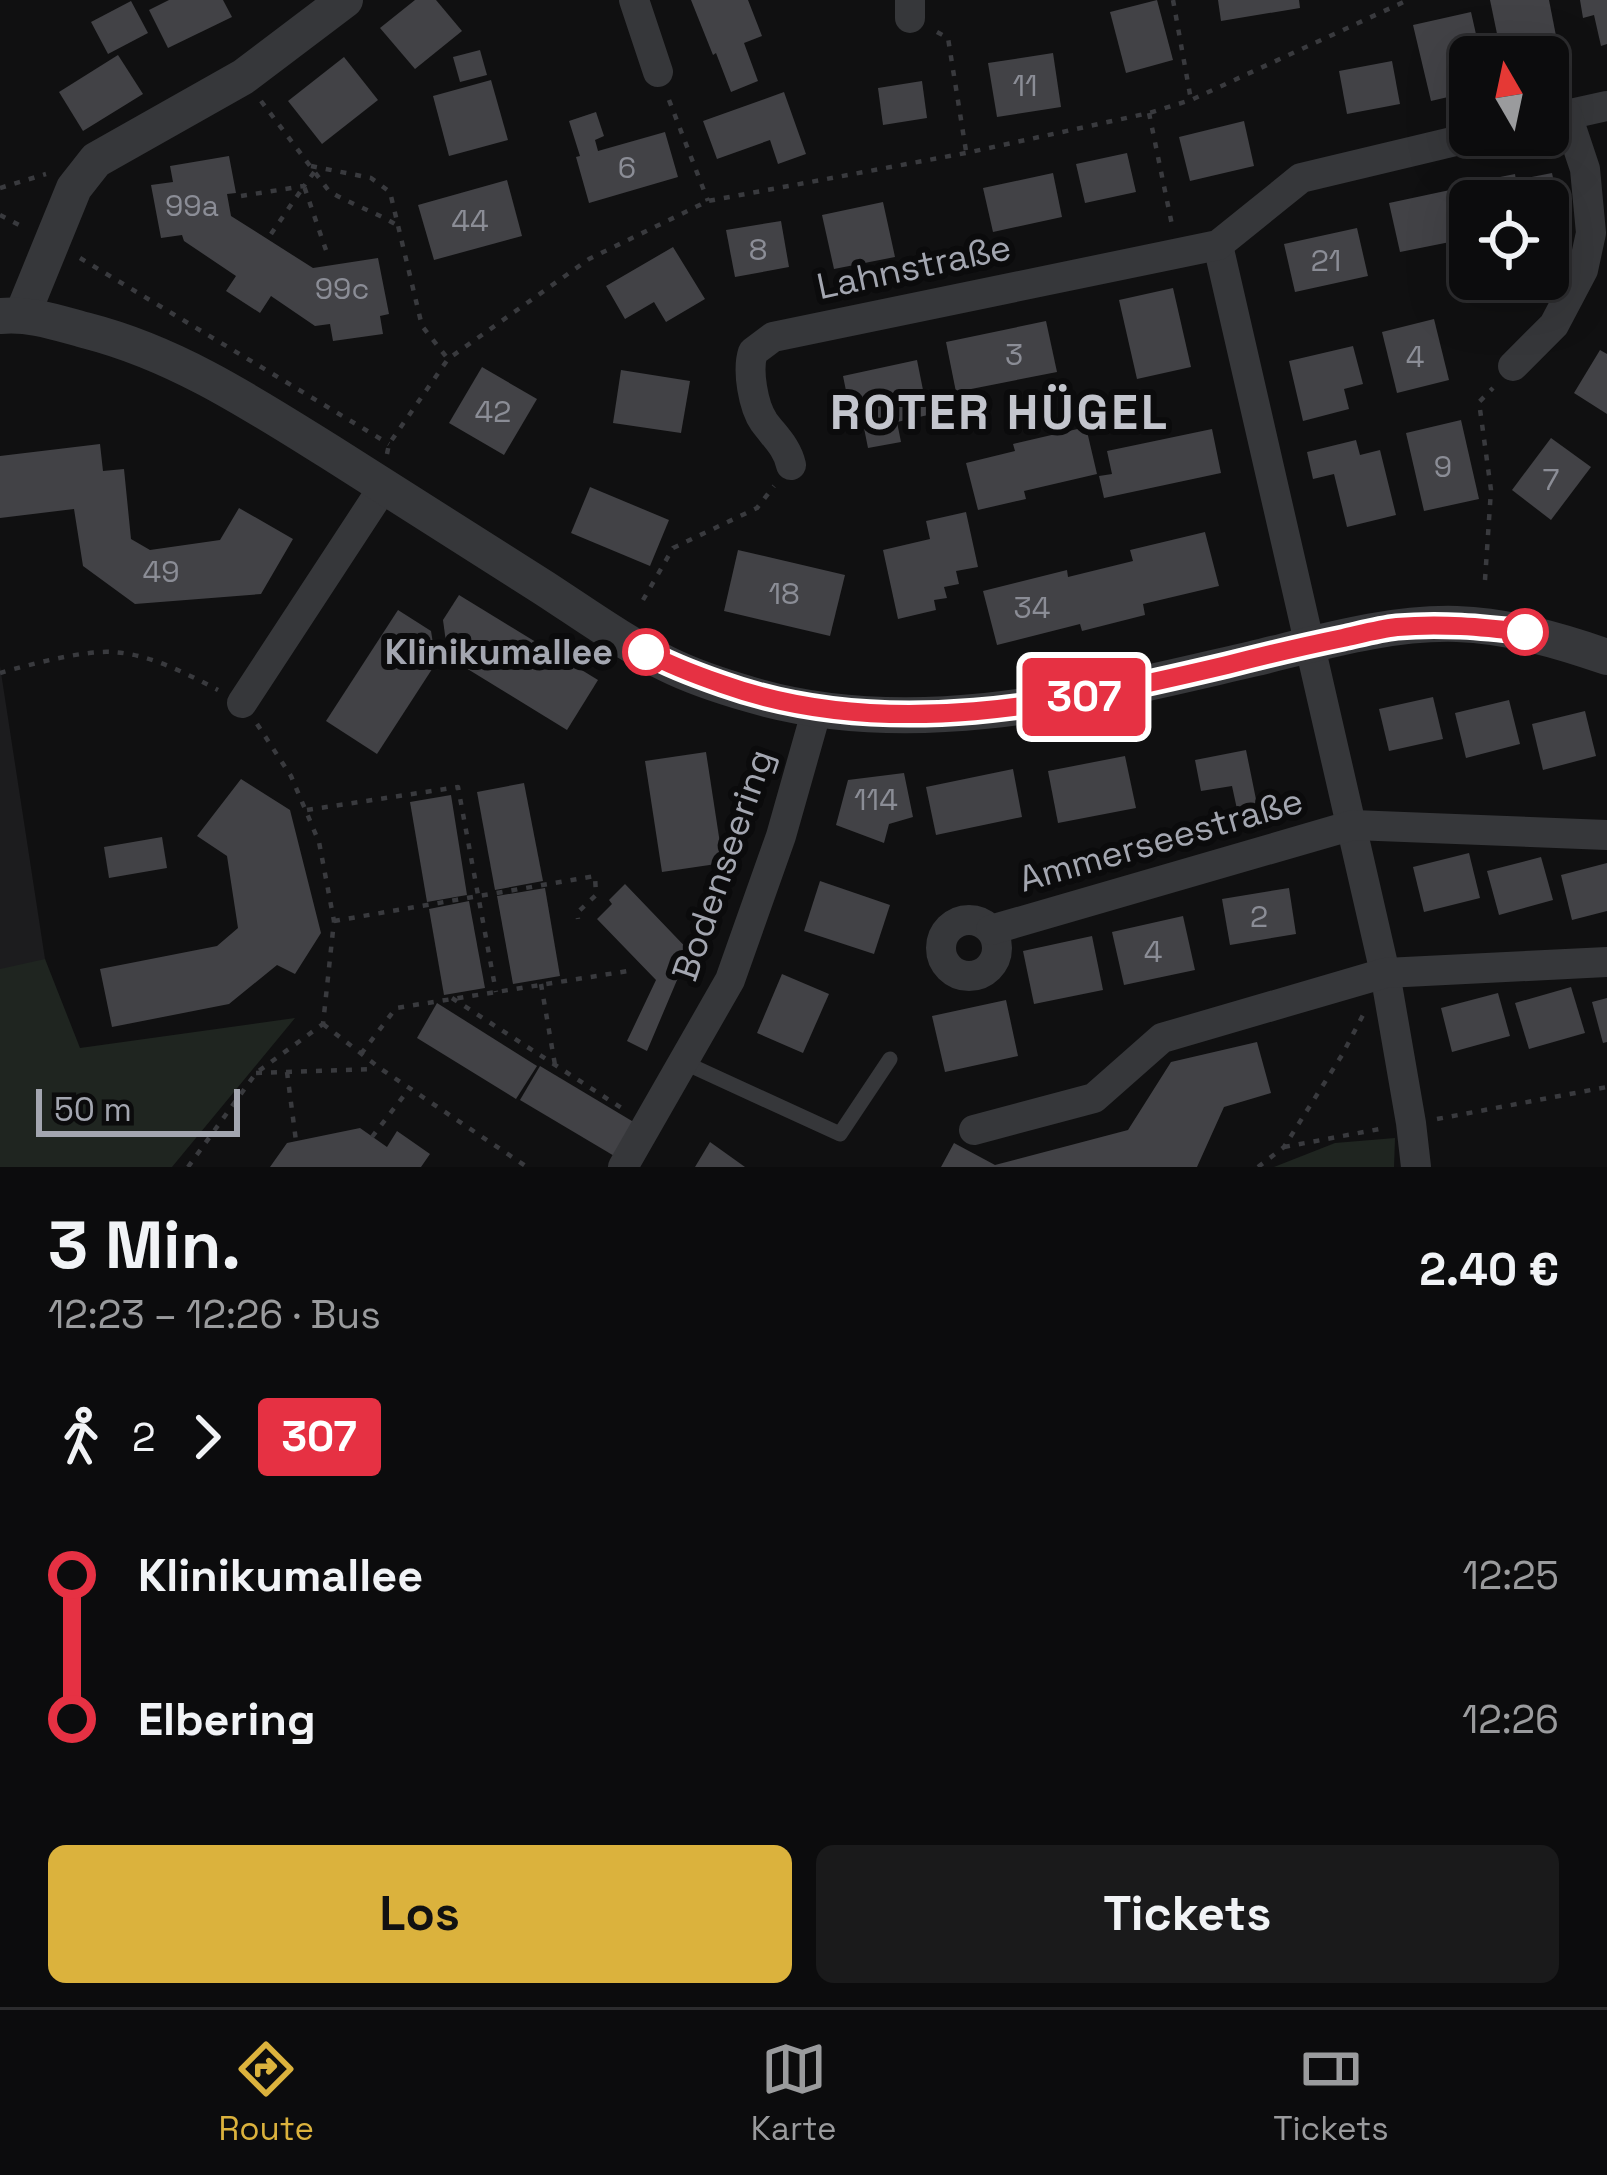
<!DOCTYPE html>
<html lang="de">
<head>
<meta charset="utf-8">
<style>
  :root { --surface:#0c0c0d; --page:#1a1a1b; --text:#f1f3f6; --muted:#9a9b9d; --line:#2c2c2e; --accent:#dbb23d }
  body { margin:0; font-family:"Space Grotesk",sans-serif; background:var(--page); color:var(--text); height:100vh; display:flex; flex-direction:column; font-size:45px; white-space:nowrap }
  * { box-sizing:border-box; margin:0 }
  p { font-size:39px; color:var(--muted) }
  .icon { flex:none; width:66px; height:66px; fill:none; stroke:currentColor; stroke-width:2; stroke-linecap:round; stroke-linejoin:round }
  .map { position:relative; height:1167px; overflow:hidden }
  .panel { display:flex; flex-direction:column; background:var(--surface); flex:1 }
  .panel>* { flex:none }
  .badge { padding:0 24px; border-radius:9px; font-size:42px; line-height:78px }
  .needle { width:78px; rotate:351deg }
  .buttons { position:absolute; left:1449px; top:36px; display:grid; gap:24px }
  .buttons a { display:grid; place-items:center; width:120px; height:120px; border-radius:18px; background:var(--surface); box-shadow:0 12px 48px #0002,0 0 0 3px var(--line); font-size:60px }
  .scale { position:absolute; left:36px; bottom:30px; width:204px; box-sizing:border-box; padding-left:12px; border:6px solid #a3a6b0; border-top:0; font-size:33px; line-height:42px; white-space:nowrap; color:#a3a6b0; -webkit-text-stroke:9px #0b0b0c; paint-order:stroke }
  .map>.badge { position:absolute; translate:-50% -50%; box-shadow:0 0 0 6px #fff }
  .legs { display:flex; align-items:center; gap:18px; height:132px; padding:0 48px; font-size:39px }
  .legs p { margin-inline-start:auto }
  .summary { display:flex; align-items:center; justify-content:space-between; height:204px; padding:0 48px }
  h1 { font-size:66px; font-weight:700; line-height:90px }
  .cta { display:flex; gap:24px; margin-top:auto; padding:24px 48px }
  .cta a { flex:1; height:138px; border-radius:18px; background:var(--accent); color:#111; font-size:48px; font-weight:700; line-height:138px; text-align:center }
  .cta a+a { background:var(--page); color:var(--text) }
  ul { padding:0 48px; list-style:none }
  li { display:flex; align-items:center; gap:42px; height:144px; font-size:45px }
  li i { display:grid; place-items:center; width:18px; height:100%; margin:0 15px; background:currentColor }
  li i::after { content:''; width:30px; height:30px; margin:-15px; border:9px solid; border-radius:50%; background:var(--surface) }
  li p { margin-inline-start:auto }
  li:first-child i { background:linear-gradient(#0000 50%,currentColor 0) }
  li:last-child i { background:linear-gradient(currentColor 50%,#0000 0) }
  .tabs { display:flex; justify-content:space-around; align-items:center; height:168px; border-top:3px solid var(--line); background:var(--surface); font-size:33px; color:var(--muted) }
  .tabs a { display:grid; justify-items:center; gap:6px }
  .tabs .current { color:var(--accent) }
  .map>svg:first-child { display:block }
  .built { fill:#1c1c1e }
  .green { fill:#1f2520 }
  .building { fill:#424246 }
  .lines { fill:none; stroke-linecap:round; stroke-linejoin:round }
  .path { stroke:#393a3e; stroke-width:4.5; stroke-dasharray:6 9; stroke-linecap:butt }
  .service { stroke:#36373a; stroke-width:15 }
  .minor { stroke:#36373a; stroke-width:30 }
  .tertiary { stroke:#36373a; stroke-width:36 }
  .line-1-casing { stroke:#fff; stroke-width:27 }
  .line-1 { stroke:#e63143; stroke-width:18 }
  .stop-1-dot { fill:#fff; stroke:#e63143; stroke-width:6 }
  .labels { text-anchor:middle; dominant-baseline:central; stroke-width:12; stroke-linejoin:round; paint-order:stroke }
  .number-label { font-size:30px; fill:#8b8d96 }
  .street-label { font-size:36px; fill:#a3a6b0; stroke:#0b0b0c }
  .stop-label { font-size:36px; font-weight:bold; fill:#a3a6b0; stroke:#0b0b0c; text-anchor:end }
  .district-label { font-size:48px; font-weight:bold; letter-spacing:3px; fill:#c3c5cd; stroke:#0b0b0c }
</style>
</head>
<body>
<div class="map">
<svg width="1607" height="1167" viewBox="0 0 1607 1167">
  <rect width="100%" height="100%" fill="#101011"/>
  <polygon class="built" points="0,666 45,959 89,1167 0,1167"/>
  <g class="green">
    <polygon points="45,959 80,1048 295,1018 172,1167 0,1167 0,969"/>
    <polygon points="1395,1138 1394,1167 1274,1167 1335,1143"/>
  </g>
  <g class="building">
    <polygon points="169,0 223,0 232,17 168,48 149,10"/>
    <polygon points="415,0 436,0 462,31 415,69 380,28"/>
    <polygon points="691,0 748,0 762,36 744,43 758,81 731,92 716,53 713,55"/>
    <polygon points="1157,0 1173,60 1126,73 1110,12"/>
    <polygon points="1218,0 1299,0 1300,8 1221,21"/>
    <polygon points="1490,0 1549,0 1557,41 1501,53"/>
    <polygon points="1580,0 1607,0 1607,44 1601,46 1594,15 1583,18"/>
    <polygon points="131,1 148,33 108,54 91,22"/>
    <polygon points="1471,12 1480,52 1453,58 1461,94 1431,101 1413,25"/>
    <polygon points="480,50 487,75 460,82 453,57"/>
    <polygon points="1053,53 1061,107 997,117 988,63"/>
    <polygon points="118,55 143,94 83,131 59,92"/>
    <polygon points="344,57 378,100 322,144 288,101"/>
    <polygon points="1392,61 1400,104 1347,114 1339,71"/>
    <polygon points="491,80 508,140 449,156 433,96"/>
    <polygon points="922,81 927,118 883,125 878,88"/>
    <polygon points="784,92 806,154 778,164 770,140 717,159 703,121"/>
    <polygon points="596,112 604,136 595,140 598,151 665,132 678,177 589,203 576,157 580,156 569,121"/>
    <polygon points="1244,121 1254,166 1190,181 1179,137"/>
    <polygon points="1127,153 1136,192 1085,203 1076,164"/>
    <polygon points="229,156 236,193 227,194 231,216 313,268 378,258 389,314 380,316 383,334 333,341 330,324 315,326 271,296 260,313 226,291 236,276 184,241 182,235 161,238 151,185 173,182 170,166"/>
    <polygon points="1053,173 1062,217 993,232 983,188"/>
    <polygon points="1552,173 1562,220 1548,223 1548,201 1484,201 1480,181 1515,174 1516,180"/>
    <polygon points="507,180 522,236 434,260 418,205"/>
    <polygon points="1464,187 1470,215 1470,238 1400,252 1389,203"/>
    <polygon points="883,202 895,257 834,269 822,215"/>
    <polygon points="781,221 789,267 735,277 726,230"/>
    <polygon points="1357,228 1368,276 1295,292 1284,244"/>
    <polygon points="673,247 705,299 666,322 654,302 625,319 606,286"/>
    <polygon points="1173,288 1191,367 1137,379 1119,300"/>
    <polygon points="1434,319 1449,380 1397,393 1382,332"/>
    <polygon points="1046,321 1057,372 956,392 946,342"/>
    <polygon points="1353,346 1363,384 1344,389 1349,409 1303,421 1289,361"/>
    <polygon points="1600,350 1607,354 1607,414 1574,393"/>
    <polygon points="917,360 928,415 897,422 901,442 868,448 863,423 853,425 843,376"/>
    <polygon points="482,367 537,399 504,455 449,423"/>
    <polygon points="621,370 690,381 681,433 613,423"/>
    <polygon points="1461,420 1479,499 1424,511 1406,433"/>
    <polygon points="1086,427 1097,474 1024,491 1026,499 978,510 966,463 1015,451 1013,444"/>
    <polygon points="1212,429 1221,473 1104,498 1099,476 1112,474 1107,451"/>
    <polygon points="1551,438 1591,467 1551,520 1512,490"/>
    <polygon points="1356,440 1360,455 1380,450 1396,515 1347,527 1334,474 1313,479 1307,452"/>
    <polygon points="100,444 103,471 124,469 131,539 150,550 220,540 239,508 293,539 261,594 135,604 83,566 74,509 0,518 0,456"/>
    <polygon points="590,487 669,520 650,566 571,533"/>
    <polygon points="966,512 978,567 956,571 959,584 944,587 947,598 934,600 936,610 898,619 883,550 930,539 926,521"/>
    <polygon points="1205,532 1219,586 1143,604 1145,615 1082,631 1080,624 997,645 983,591 1067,570 1068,577 1133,561 1130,550"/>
    <polygon points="738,550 845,575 830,636 724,611"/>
    <polygon points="459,595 598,680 567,730 448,657 443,620"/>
    <polygon points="398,610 431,631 436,663 377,754 326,721"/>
    <polygon points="1433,697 1443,739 1389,751 1379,709"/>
    <polygon points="1509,700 1520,744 1466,758 1455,713"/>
    <polygon points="1585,711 1596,756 1543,770 1532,724"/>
    <polygon points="1246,750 1260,819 1240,823 1232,786 1201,791 1195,760"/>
    <polygon points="706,752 723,863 662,872 645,761"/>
    <polygon points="1125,756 1136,808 1058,823 1048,771"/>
    <polygon points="1013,769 1022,817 936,835 926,787"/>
    <polygon points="904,773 913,817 889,824 884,843 836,825 848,780"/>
    <polygon points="241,779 290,810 321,933 295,974 277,965 229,1004 112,1027 100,969 217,946 238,928 227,856 197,836"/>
    <polygon points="524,783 543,881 495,890 477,792"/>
    <polygon points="451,795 467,895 427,902 410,802"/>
    <polygon points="162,837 167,868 109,878 104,847"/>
    <polygon points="1469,853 1480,898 1424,912 1413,867"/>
    <polygon points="1541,857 1553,900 1499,915 1487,871"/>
    <polygon points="1607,863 1607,911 1572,920 1561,875"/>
    <polygon points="820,881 890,905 874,954 804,931"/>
    <polygon points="625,884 696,958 680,973 647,1051 627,1041 656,980 597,919 612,904 609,900"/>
    <polygon points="545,888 560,976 513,984 497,896"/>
    <polygon points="1289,888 1296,934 1230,945 1222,899"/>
    <polygon points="469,901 485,988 444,995 429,909"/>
    <polygon points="1183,916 1195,970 1124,985 1112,932"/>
    <polygon points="1092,936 1103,990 1034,1004 1023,951"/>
    <polygon points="782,974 829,994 803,1053 757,1033"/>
    <polygon points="1571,987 1585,1033 1529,1049 1515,1003"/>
    <polygon points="1498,993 1510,1036 1452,1052 1441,1008"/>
    <polygon points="1607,998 1607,1042 1603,1043 1592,1002"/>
    <polygon points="1006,1000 1018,1056 945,1072 932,1016"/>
    <polygon points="437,1003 537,1066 516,1099 417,1038"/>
    <polygon points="1257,1042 1271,1093 1224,1107 1197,1167 941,1167 954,1143 995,1165 1128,1130 1171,1062"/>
    <polygon points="540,1066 642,1127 621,1160 520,1100"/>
    <polygon points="360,1128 387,1147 397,1131 430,1154 421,1167 270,1167 287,1143"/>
    <polygon points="710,1142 745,1167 695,1167"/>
  </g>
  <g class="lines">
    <g class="path">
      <polyline points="1173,0 1191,100"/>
      <polyline points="937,32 948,38 966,151"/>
      <polyline points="669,100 708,201"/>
      <path d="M261,101L329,191C350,204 373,211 395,224"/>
      <polyline points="1149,113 1172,225"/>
      <polyline points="311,166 371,178 390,192 422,326 448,359"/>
      <polyline points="0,188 46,174"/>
      <polyline points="241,196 304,186 315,171"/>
      <polyline points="0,215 23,227"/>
      <polyline points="271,234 304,186 328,256"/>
      <polyline points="80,258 389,444"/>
      <polyline points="387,454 389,444 448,359 589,259 708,201 966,153 1149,113 1191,100 1408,0"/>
      <polyline points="1485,580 1491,490 1479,402 1493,388"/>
      <polyline points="643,600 673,548 757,508 774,486"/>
      <path d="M0,673C27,665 84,650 112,652C150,654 185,673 218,690"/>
      <polyline points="257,724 291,776 319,842 334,921 323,1024"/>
      <polyline points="307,810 458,787 496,992"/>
      <polyline points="334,921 595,876 596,895 577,913 578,919"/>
      <polyline points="541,984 555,1065"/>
      <polyline points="452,998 623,1109"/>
      <polyline points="323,1024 381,1069 527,1167"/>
      <polyline points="361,1054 396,1008 634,970"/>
      <polyline points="287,1072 296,1141"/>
      <polyline points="256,1073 376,1069"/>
      <polyline points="1437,1119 1607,1087"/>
      <polyline points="372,1137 409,1089"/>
      <polyline points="1284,1147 1385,1128"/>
      <polyline points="188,1167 256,1073 323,1024"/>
      <polyline points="1258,1167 1284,1147 1342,1055 1363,1015"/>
    </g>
    <polyline class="service" points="683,1062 840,1134 890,1059"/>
    <g class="minor">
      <polyline points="634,0 658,72"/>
      <polyline points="910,0 910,18"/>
      <polyline points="1548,119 1607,106"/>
      <polyline points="1218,245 1385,973 1411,1123 1416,1167"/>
      <polyline points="1513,366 1554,325 1583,270 1591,233 1585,169 1567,115"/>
      <path d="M791,465C787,447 775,437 764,422C753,406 747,370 753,352L773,337L1218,245L1301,178L1481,135"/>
      <polyline points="242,703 384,486"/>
      <circle cx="969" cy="948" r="28"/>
      <polyline points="991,930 1353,825 1607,835"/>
      <polyline points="974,1130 1094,1098 1162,1038 1385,973 1607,962"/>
      <polyline points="623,1167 730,980 781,836 817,709"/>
    </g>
    <g class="tertiary">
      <polyline points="23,313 74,188 96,160 243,77 345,0"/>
      <path d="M0,316C31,313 58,323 88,331C177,354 253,404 330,452C401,497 472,543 544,588C584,614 624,643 667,664C693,677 724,687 752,695C917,743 1091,696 1252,659C1319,643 1388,622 1457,624C1509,626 1558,640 1607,657"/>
    </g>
  </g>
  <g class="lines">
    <defs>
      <path id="line-1" d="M646,652C671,666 696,675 722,684C887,743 1062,704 1227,665C1266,655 1304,646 1343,638C1361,634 1379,629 1397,627C1440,623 1482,627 1525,632"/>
    </defs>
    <use href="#line-1" class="line-1-casing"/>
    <use href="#line-1" class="line-1"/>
  </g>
  <g class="stop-1-dot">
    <circle cx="1525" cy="632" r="21"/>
    <circle cx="646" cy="652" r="21"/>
  </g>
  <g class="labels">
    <g class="number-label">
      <text x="1025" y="85">11</text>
      <text x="627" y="167">6</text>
      <text x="192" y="205">99a</text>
      <text x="470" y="220">44</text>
      <text x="758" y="249">8</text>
      <text x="1326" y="260">21</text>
      <text x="342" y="288">99c</text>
      <text x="1014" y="354">3</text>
      <text x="1415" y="356">4</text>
      <text x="493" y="411">42</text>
      <text x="1443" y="466">9</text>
      <text x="1551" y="479">7</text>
      <text x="161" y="571">49</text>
      <text x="784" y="593">18</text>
      <text x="1032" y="607">34</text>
      <text x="876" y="799">114</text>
      <text x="1259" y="916">2</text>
      <text x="1153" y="951">4</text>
    </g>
    <g class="street-label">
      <text transform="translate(914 267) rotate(-12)">Lahnstraße</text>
      <text transform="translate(1161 840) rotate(-16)">Ammerseestraße</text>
      <text transform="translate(723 865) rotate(-71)">Bodenseering</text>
    </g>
    <g class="stop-label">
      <text x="613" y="652">Klinikumallee</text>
    </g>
    <g class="district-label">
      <text x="1000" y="412">ROTER HÜGEL</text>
    </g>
  </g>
</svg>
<div class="buttons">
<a><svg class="needle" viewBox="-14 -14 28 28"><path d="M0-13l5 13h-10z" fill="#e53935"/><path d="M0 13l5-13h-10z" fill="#9a9b9d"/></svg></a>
<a><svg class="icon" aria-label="locate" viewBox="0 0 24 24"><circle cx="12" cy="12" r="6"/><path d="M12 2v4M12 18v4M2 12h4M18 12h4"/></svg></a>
</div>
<div class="scale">50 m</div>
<b class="badge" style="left:1084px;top:697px;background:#e63143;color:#fff">307</b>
</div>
<section class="panel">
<div class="summary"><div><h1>3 Min.</h1><p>12:23 – 12:26 · Bus</p></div><b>2.40 €</b></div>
<div class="legs"><svg class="icon" aria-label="walk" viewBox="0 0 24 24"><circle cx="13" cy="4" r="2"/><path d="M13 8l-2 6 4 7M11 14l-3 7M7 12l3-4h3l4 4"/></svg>2<svg class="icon" aria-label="forward" viewBox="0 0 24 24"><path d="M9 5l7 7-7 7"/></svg><b class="badge" style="background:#e63143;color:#fff">307</b></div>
<ul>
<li><i style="color:#e63143"></i><b>Klinikumallee</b><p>12:25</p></li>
<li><i style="color:#e63143"></i><b>Elbering</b><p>12:26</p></li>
</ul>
<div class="cta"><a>Los</a><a>Tickets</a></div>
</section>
<nav class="tabs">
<a class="current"><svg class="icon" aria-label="directions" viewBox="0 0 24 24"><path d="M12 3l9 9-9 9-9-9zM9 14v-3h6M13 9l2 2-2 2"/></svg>Route</a>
<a><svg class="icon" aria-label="map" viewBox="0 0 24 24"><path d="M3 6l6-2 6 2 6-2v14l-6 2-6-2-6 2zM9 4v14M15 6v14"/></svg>Karte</a>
<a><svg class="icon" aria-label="tickets" viewBox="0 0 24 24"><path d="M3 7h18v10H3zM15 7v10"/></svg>Tickets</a>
</nav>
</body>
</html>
